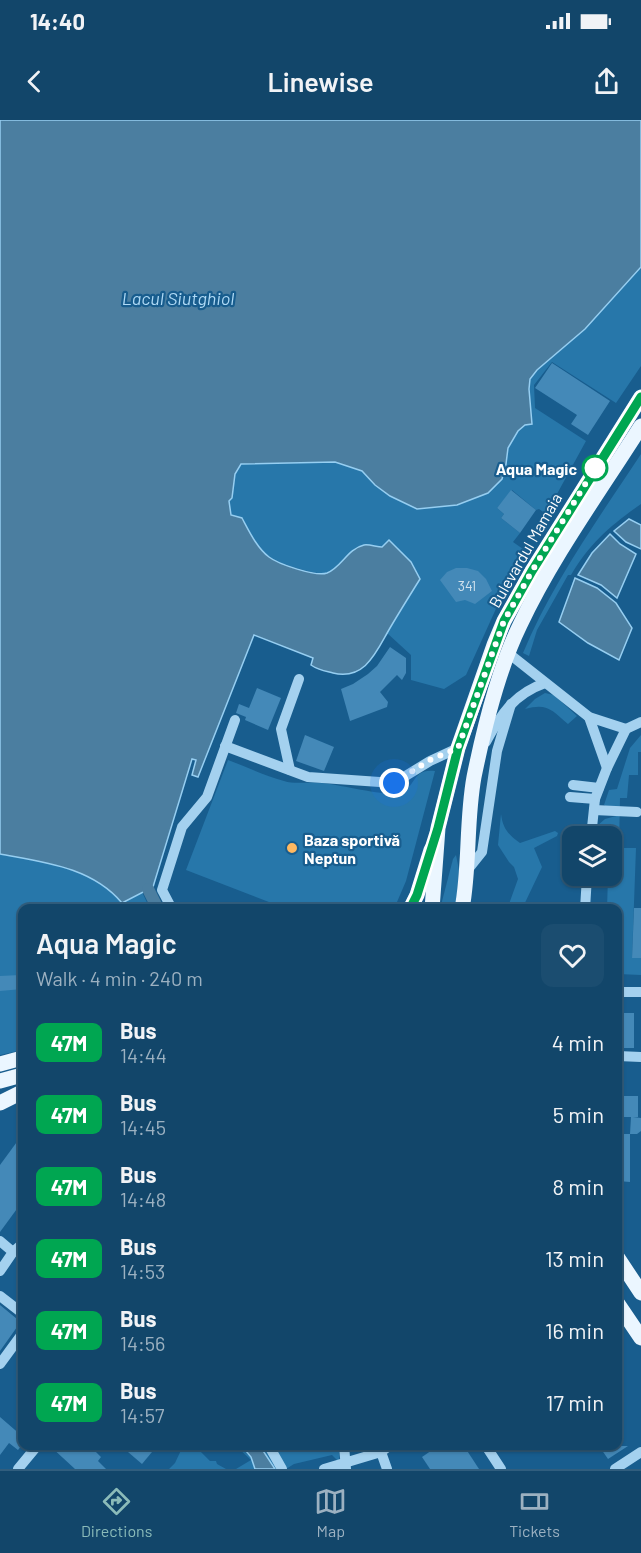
<!DOCTYPE html>
<html lang="en">
<head>
<meta charset="utf-8">
<style>
  :root { --surface:#12466a; --page:#1b4d70; --text:#f1f3f6; --muted:#9cb1c1; --line:#315e7e; --accent:#8bbbb9 }
  body { margin:0; font-family:Barlow,sans-serif; background:var(--page); color:var(--text); height:100vh; display:flex; flex-direction:column; font-size:22px; white-space:nowrap }
  * { box-sizing:border-box; margin:0 }
  p { font-size:20px; color:var(--muted) }
  .icon { flex:none; width:33px; height:33px; fill:none; stroke:currentColor; stroke-width:2; stroke-linecap:round; stroke-linejoin:round }
  .map { position:relative; flex:1; overflow:hidden }
  .panel { position:absolute; left:18px; top:784px; width:604px; height:546px; display:flex; flex-direction:column; background:var(--surface); border-radius:12px; box-shadow:0 2px 4px #0004,0 0 0 2px var(--line) }
  .panel>* { flex:none }
  .badge { padding:0 12px; border-radius:9px; font-size:21px; line-height:39px }
  .tools { position:absolute; left:562px; top:706px; display:grid; gap:12px }
  .tools a { display:grid; place-items:center; width:60px; height:60px; border-radius:12px; background:var(--surface); box-shadow:0 2px 4px #0004,0 0 0 2px var(--line); font-size:30px }
  .you { position:absolute; width:30px; height:30px; margin:-15px; border:4px solid #fff; border-radius:50%; background:#1a73e8; box-shadow:0 0 0 9px #1a73e833 }
  .map>.badge { position:absolute; translate:-50% -50%; box-shadow:0 0 0 3px #fff }
  .round { display:grid; place-items:center; flex:none; width:63px; height:63px; border-radius:12px; background:var(--page) }
  .summary { display:flex; align-items:center; justify-content:space-between; height:102px; padding:0 18px }
  h1 { font-size:28px; font-weight:600; line-height:45px }
  ul { padding:0; list-style:none }
  li { display:flex; align-items:center; gap:18px; height:72px; padding:0 18px }
  li div { flex:1 }
  li b { display:block; font-size:22px }
  li em { font-style:normal }
  li .badge { min-width:66px; font-weight:700; text-align:center }
  .status { display:flex; justify-content:space-between; align-items:center; height:42px; padding:0 30px; background:var(--surface); direction:ltr }
  .status svg { height:16px; fill:currentColor }
  header { display:flex; justify-content:space-between; align-items:center; height:78px; padding:0 18px; background:var(--surface); font-size:27px; font-weight:600 }
  .tab-bar { display:flex; justify-content:space-around; align-items:center; height:84px; border-top:2px solid var(--line); background:var(--surface); font-size:16px; color:var(--muted) }
  .tab-bar a { display:grid; justify-items:center; gap:3px }
  .tab-bar .selected { color:var(--accent) }
  .map>svg:first-child { display:block }
  .green { fill:#2777aa }
  .water { fill:#4b7ea0; stroke:#96cef1; stroke-width:1.5 }
  .lines { fill:none; stroke-linecap:round; stroke-linejoin:round }
  .canal { stroke:#4b7ea0; stroke-width:12 }
  .building { fill:#4489b8 }
  .minor { stroke:#a4d1ef; stroke-width:10 }
  .major { stroke:#ebf6ff; stroke-width:15 }
  .line-casing { stroke:#fff; stroke-width:14 }
  .line { stroke:#00a651; stroke-width:9 }
  .walk { stroke:#fff; stroke-width:6; stroke-dasharray:0 10.8 }
  .stop-dot { fill:#fff; stroke:#00a651; stroke-width:3 }
  .poi-dot { fill:#ffb961; stroke:#185d8e; stroke-width:2 }
  .labels { text-anchor:middle; dominant-baseline:central; stroke-width:4.5; stroke-linejoin:round; paint-order:stroke }
  .number-label { font-size:14px; fill:#d0e2ed }
  .stop-label { font-size:16px; font-weight:bold; fill:#fff; stroke:#185d8e; text-anchor:end }
  .street-label { font-size:16px; fill:#fff; stroke:#185d8e }
  .poi-label { font-size:16px; font-weight:bold; fill:#fff; stroke:#185d8e; text-anchor:start }
  .water-label { font-size:18px; font-style:italic; fill:#afdaf6; stroke:#185d8e }
</style>
</head>
<body>
<div class="status"><b>14:40</b><svg viewBox="0 0 49 12"><path d="M0 12V9h3v3zM5 12V6h3v6zM10 12V3h3v9zM15 12V0h3v12zM26 1h20v11H26zM47 4h2v5h-2z"/></svg></div>
<header><svg class="icon" aria-label="back" viewBox="0 0 24 24"><path d="M15 5l-7 7 7 7"/></svg>Linewise<svg class="icon" aria-label="share" viewBox="0 0 24 24"><path d="M12 15V3M7 8l5-5 5 5M5 13v7h14v-7"/></svg></header>
<div class="map">
<svg width="641" height="1349" viewBox="0 0 641 1349">
  <rect width="100%" height="100%" fill="#185d8e"/>
  <g class="green">
    <path d="M641,147V246L616,283L552,242L534,265L535,288L586,321L546,394L539,389L536,390L512,370L497,388L504,394L501,398L520,413L513,422L523,429L466,555L444,569L411,560V535L387,513L420,459L389,420L382,427C377,427 369,424 364,425C347,429 342,447 327,453C318,456 277,443 269,437C257,428 249,411 242,399L231,395L229,381L232,378L235,354L241,344L335,342L362,351L375,365L457,385L488,373L506,344L508,328L518,311L524,305L532,303L529,269L530,259L537,250L585,209Z"/>
    <path d="M641,334V384C611,405 590,423 571,455H568L537,510L529,536L523,533C551,465 600,396 641,334Z"/>
    <path d="M545,573L554,575L577,596L568,604C551,590 548,583 525,589L535,579Z"/>
    <polygon points="641,615 641,632 638,632 638,655 629,655 627,678 620,678 619,728 636,728 632,838 641,838 641,855 618,854 618,789 607,789 608,756 612,756 612,717 596,717 597,706 605,699 616,696 604,685 609,670 617,669 630,628"/>
    <path d="M228,640C247,647 265,656 284,661C296,665 310,661 321,663C338,664 387,677 399,673C417,668 411,648 435,651L406,761L394,789H287L186,750Z"/>
    <path d="M501,694C503,709 508,714 520,723L555,711L558,713L557,716L534,728L542,747L522,789H517L509,784L518,759L514,747L509,742L498,725Z"/>
    <path d="M0,734C43,742 92,747 122,783L142,772L150,789H22V930L0,935Z"/>
    <polygon points="456,735 459,750 456,785 454,789 440,789 453,739"/>
    <polygon points="183,1326 195,1326 210,1341 216,1341 217,1344 226,1349 169,1349 175,1343"/>
    <polygon points="236,1326 340,1326 339,1342 332,1335 294,1344 286,1349 236,1349 251,1340"/>
  </g>
  <g class="water">
    <path d="M0,0H641V147L585,209L537,250L530,259L529,269L532,304L525,305L518,311L508,328L506,344L502,359L488,373L457,385L417,389L390,376L375,365L362,351L335,342L241,344L235,354L232,378L229,381L231,395L242,398C249,411 257,428 269,437C278,444 316,457 327,453C342,447 347,429 364,425C369,424 377,427 382,427L389,420L411,442L420,459C410,475 400,491 390,508C377,530 366,561 333,553C325,551 318,550 311,545L313,538L254,515L198,657L192,655L196,640L192,639L153,767L122,783C92,747 43,742 0,734Z"/>
    <polygon points="629,399 641,405 641,429 626,422 614,411"/>
    <polygon points="610,414 620,424 636,434 617,478 601,465 578,455 592,433"/>
    <polygon points="575,458 597,468 616,483 632,508 619,540 588,523 559,502"/>
    <polygon points="242,1326 260,1326 275,1349 255,1349 251,1337"/>
  </g>
  <g class="lines">
    <polyline class="canal" points="148,769 158,789"/>
  </g>
  <g class="building">
    <polygon points="552,243 610,281 588,315 571,304 577,295 535,268"/>
    <polygon points="511,370 536,390 520,413 501,398 504,394 497,388"/>
    <polygon points="456,448 467,448 478,451 486,459 492,471 475,484 465,480 456,482 440,460 447,452"/>
    <polygon points="390,527 406,538 406,553 402,560 397,555 380,572 388,582 387,587 350,601 341,569 353,564 368,554 377,546"/>
    <polygon points="257,568 281,578 268,610 245,600 246,597 236,593 239,584 249,588"/>
    <polygon points="305,615 334,627 324,651 296,641"/>
    <polygon points="634,788 641,788 641,838 632,838"/>
    <polygon points="20,855 22,869 0,871 0,856"/>
    <rect x="618" y="893" width="16" height="35"/>
    <polygon points="618,976 638,976 638,997 633,997 641,998 641,1011 637,1014 630,1014 631,997 618,997"/>
    <polygon points="618,1014 630,1014 630,1062 618,1061"/>
    <polygon points="22,1015 22,1082 0,1112 0,1045"/>
    <polygon points="0,1185 17,1199 22,1200 0,1231"/>
    <polygon points="0,1297 22,1316 22,1325 18,1330 9,1323 0,1335"/>
    <polygon points="50,1326 90,1326 101,1337 98,1341 106,1349 75,1349"/>
    <polygon points="121,1326 146,1326 152,1332 142,1344"/>
    <polygon points="438,1326 464,1326 479,1349 430,1349 422,1337"/>
    <polygon points="599,1326 628,1326 608,1339"/>
  </g>
  <g class="lines">
    <g class="minor">
      <polyline points="508,533 589,597 626,609"/>
      <polyline points="589,597 607,648"/>
      <path d="M486,622C501,594 514,574 545,563"/>
      <polyline points="225,626 308,657 394,663 430,641 458,628"/>
      <polyline points="290,650 281,609 299,559"/>
      <polyline points="573,665 599,668"/>
      <polyline points="570,677 595,679"/>
      <polyline points="594,690 637,692"/>
      <polyline points="591,717 595,679 607,648 626,609 641,602"/>
      <polyline points="466,752 482,732 497,631 511,584"/>
      <polyline points="172,789 162,770 182,707 207,677 235,600"/>
      <polyline points="585,789 587,756"/>
      <polyline points="618,872 641,872"/>
      <polyline points="618,936 641,937"/>
      <polyline points="0,1121 13,1132 0,1151"/>
      <polyline points="13,1132 22,1124"/>
      <polyline points="0,1176 22,1193"/>
      <polyline points="0,1244 22,1214"/>
      <polyline points="269,1326 282,1349"/>
      <polyline points="344,1326 346,1349"/>
      <polyline points="486,1326 501,1349"/>
      <polyline points="381,1332 387,1349"/>
      <polyline points="18,1349 37,1326"/>
      <polyline points="324,1349 381,1332 389,1326"/>
      <polyline points="615,1349 641,1332"/>
    </g>
    <g class="major">
      <polyline points="410,789 417,775 431,730"/>
      <polyline points="432,789 438,708 458,628 494,525 504,501 532,451 641,277"/>
      <path d="M462,789C470,746 466,701 474,657C484,608 498,550 520,505C553,435 600,371 641,306"/>
      <polyline points="0,944 22,938"/>
      <polyline points="0,961 22,955"/>
      <polyline points="0,983 22,972"/>
      <polyline points="618,1138 641,1173"/>
      <polyline points="618,1184 641,1218"/>
    </g>
  </g>
  <g class="lines">
    <defs>
      <polyline id="line" points="410,789 417,775 438,708 458,628 504,501 532,451 641,277"/>
    </defs>
    <use href="#line" class="line-casing"/>
    <use href="#line" class="line"/>
    <polyline class="walk" points="394,663 430,640 458,628 504,501 532,451 597,345 595,348"/>
  </g>
  <circle class="stop-dot" cx="595" cy="348" r="12"/>
  <circle class="poi-dot" cx="292" cy="728" r="6"/>
  <g class="labels">
    <g class="number-label">
      <text x="467" y="465">341</text>
    </g>
    <g class="stop-label">
      <text x="577" y="348">Aqua Magic</text>
    </g>
    <g class="street-label">
      <text transform="translate(525 430) rotate(-60)">Bulevardul Mamaia</text>
    </g>
    <g class="poi-label">
      <text x="304" y="719">Baza sportivă<tspan x="304" dy="18">Neptun</tspan></text>
    </g>
    <g class="water-label">
      <text x="178" y="178">Lacul Siutghiol</text>
    </g>
  </g>
</svg>
<div class="tools">
<a><svg class="icon" aria-label="layers" viewBox="0 0 24 24"><path d="M12 4l9 5-9 5-9-5zM3 14l9 5 9-5"/></svg></a>
</div>
<div class="you" style="left:394px;top:663px"></div>
<section class="panel">
<div class="summary"><div><h1>Aqua Magic</h1><p>Walk · 4 min · 240 m</p></div><a class="round"><svg class="icon" aria-label="heart" viewBox="0 0 24 24"><path d="M12 20l-8-8c-3-5 5-10 8-4 3-6 11-1 8 4z"/></svg></a></div>
<ul>
<li><span class="badge" style="background:#00a651;color:#fff">47M</span><div><b>Bus</b><p>14:44</p></div><em>4 min</em></li>
<li><span class="badge" style="background:#00a651;color:#fff">47M</span><div><b>Bus</b><p>14:45</p></div><em>5 min</em></li>
<li><span class="badge" style="background:#00a651;color:#fff">47M</span><div><b>Bus</b><p>14:48</p></div><em>8 min</em></li>
<li><span class="badge" style="background:#00a651;color:#fff">47M</span><div><b>Bus</b><p>14:53</p></div><em>13 min</em></li>
<li><span class="badge" style="background:#00a651;color:#fff">47M</span><div><b>Bus</b><p>14:56</p></div><em>16 min</em></li>
<li><span class="badge" style="background:#00a651;color:#fff">47M</span><div><b>Bus</b><p>14:57</p></div><em>17 min</em></li>
</ul>
</section>
</div>
<nav class="tab-bar">
<a class="selected"><svg class="icon" aria-label="directions" viewBox="0 0 24 24"><path d="M12 3l9 9-9 9-9-9zM9 14v-3h6M13 9l2 2-2 2"/></svg>Directions</a>
<a><svg class="icon" aria-label="map" viewBox="0 0 24 24"><path d="M3 6l6-2 6 2 6-2v14l-6 2-6-2-6 2zM9 4v14M15 6v14"/></svg>Map</a>
<a><svg class="icon" aria-label="tickets" viewBox="0 0 24 24"><path d="M3 7h18v10H3zM15 7v10"/></svg>Tickets</a>
</nav>
</body>
</html>
